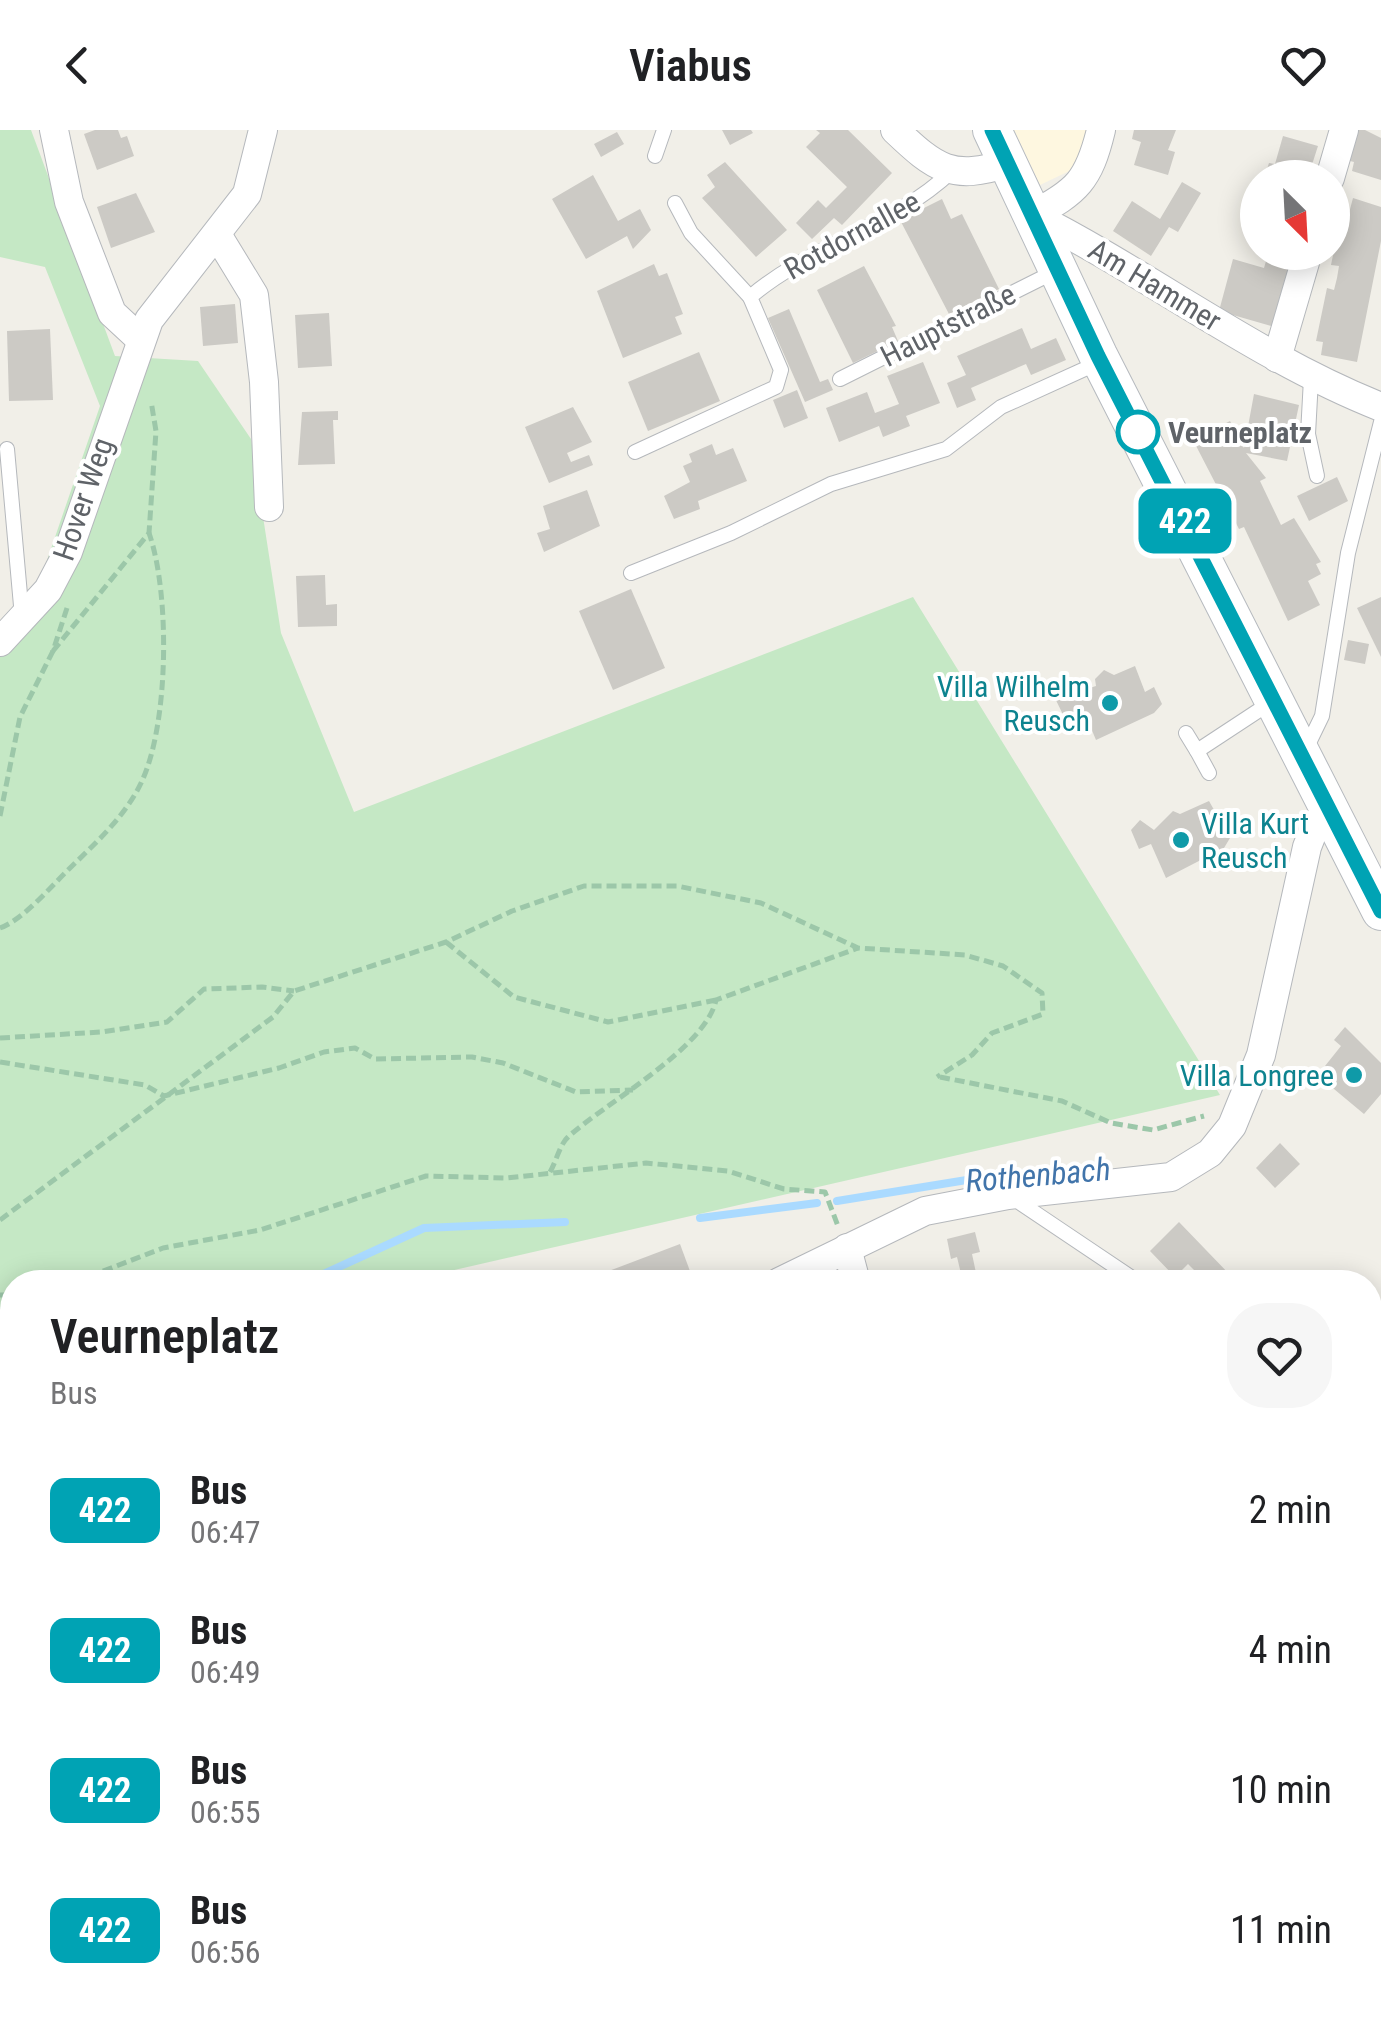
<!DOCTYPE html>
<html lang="en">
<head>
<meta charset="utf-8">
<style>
  :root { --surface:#fff; --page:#f6f6f6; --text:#202124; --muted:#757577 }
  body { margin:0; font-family:"Roboto Condensed",sans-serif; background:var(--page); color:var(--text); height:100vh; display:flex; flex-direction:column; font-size:38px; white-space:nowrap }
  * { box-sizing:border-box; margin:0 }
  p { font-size:32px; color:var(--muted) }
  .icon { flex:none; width:55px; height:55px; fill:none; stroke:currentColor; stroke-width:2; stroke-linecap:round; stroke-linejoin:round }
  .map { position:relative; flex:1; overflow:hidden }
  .details { position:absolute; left:0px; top:1140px; width:1382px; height:750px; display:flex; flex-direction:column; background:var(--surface); border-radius:40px 40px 0 0; box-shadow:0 5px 25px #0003 }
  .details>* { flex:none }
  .badge { padding:0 20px; border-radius:15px; font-size:35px; line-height:65px }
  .needle { width:65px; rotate:156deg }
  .controls { position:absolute; left:1240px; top:30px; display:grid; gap:20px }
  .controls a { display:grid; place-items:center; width:110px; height:110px; border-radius:50%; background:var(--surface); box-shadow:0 5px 25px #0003; font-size:50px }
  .map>.badge { position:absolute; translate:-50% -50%; box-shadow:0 0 0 5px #fff }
  .round { display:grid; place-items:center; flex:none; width:105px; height:105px; border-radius:40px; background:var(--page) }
  .overview { display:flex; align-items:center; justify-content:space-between; height:170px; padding:0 50px }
  h1 { font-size:48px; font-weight:600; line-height:75px }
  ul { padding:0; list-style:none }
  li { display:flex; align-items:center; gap:30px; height:140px; padding:0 50px }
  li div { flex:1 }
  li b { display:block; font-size:38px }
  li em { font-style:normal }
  li .badge { min-width:110px; font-weight:700; text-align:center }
  header { display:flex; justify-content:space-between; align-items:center; height:130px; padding:0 50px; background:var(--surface); font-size:45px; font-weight:600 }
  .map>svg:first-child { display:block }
  .commercial { fill:#fef7e0 }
  .green { fill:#c5e8c5 }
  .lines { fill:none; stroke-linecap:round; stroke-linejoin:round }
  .stream { stroke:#aadaff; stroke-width:8 }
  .building { fill:#cccac5 }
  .service-casing { stroke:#b5b8bc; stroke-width:16 }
  .minor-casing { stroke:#b5b8bc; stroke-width:30 }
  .secondary-casing { stroke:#b6babf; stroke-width:40 }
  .path { stroke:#9cc7a9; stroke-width:5; stroke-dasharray:10 5; stroke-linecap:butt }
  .service { stroke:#fff; stroke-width:14 }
  .minor { stroke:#fff; stroke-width:28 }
  .secondary { stroke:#fff; stroke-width:38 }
  .line-casing { stroke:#fff; stroke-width:22 }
  .line { stroke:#00a3b4; stroke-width:15 }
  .stop-dot { fill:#fff; stroke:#00a3b4; stroke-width:5 }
  .culture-dot { fill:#0f9aa8; stroke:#fff; stroke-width:4 }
  .labels { text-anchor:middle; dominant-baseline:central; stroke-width:8; stroke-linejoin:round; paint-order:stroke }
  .street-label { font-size:30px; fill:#5f6368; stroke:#fff }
  .stop-label { font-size:30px; font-weight:bold; fill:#5f6368; stroke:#fff; text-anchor:start }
  .culture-label { font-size:30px; fill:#0d838f; stroke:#fff; text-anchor:end }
  .water-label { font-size:32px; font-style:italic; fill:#4174aa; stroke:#fff }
</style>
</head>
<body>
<header><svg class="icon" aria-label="back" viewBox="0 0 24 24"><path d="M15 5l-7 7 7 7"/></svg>Viabus<svg class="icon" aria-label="heart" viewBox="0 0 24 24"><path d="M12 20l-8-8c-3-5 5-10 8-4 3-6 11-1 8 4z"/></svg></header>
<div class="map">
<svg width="1381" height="1890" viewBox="0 0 1381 1890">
  <rect width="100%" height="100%" fill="#f1efe8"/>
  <polygon class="commercial" points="1014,0 1091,0 1082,35 1040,55"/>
  <g class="green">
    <polygon points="0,0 31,0 115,226 198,231 251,309 281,503 354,682 913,467 1220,965 402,1152 12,1152 12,1242 0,1245 0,491 42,445 100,276 45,137 0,127"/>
    <polygon points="1381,1325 1381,1479 1370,1433 1370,1330"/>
    <polygon points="65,1878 685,1878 690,1890 63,1890"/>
  </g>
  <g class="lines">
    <g class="stream">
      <polyline points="837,1071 1010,1043 1085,1044"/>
      <polyline points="700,1088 817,1073"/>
      <polyline points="306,1152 424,1098 565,1092"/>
      <polyline points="0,1256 12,1255"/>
    </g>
  </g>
  <g class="building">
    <polygon points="95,0 118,0 121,8 127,6 134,26 97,40 84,4"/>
    <polygon points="722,0 751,0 753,3 730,15"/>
    <polygon points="816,0 848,0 892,43 842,95 834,88 812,109 796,93 818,70 826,78 847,57 806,17 820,3"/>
    <polygon points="1134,0 1176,0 1168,20 1175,22 1168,45 1134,35 1141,12 1132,9"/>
    <polygon points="1350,0 1365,0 1381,8 1381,50 1352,41 1354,32 1342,29"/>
    <polygon points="617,2 624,14 601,27 594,14"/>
    <polygon points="1283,6 1318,16 1308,47 1297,43 1296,48 1264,48 1269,33 1275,34"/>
    <polygon points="725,32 787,100 756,127 702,68 715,57 707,45"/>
    <polygon points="593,45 618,91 640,79 651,100 633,119 627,106 586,129 552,69"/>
    <polygon points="1182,52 1201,63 1178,102 1169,97 1151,126 1113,101 1132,71 1160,89"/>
    <polygon points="136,63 155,102 111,118 97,77"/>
    <polygon points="1353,68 1381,77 1381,111 1357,232 1321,225 1323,212 1316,211 1327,158 1334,160 1337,148 1339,136 1331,135 1342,81 1349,83"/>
    <polygon points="942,69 951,89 962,84 999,159 949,184 900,90"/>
    <polygon points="1281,122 1300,122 1278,198 1219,181 1233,129 1264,138 1268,124 1279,128"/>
    <polygon points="654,134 659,146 667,143 683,184 675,187 682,204 623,228 597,161"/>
    <polygon points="864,136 896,196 892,197 898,211 853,233 817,160"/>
    <polygon points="235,174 238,213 203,216 200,177"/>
    <polygon points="789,179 820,252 828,249 833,260 805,272 768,188"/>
    <polygon points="329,183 332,236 298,238 295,185"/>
    <polygon points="1022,198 1031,219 1056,208 1066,230 1031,245 1026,234 971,258 976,270 957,278 947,253 966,245 957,226"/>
    <polygon points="50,199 53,270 9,271 7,201"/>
    <polygon points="699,222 720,271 648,301 628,252"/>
    <polygon points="923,232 940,273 906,286 910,296 883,307 879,296 839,312 826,278 867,262 875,283 899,274 887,246"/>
    <polygon points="797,260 808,288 784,298 773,270"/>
    <polygon points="1254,264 1299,275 1287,331 1246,323 1266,348 1260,351 1281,395 1294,388 1321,432 1316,434 1321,444 1308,451 1320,475 1288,491 1244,397 1239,399 1193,310 1230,291 1244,318"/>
    <polygon points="573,277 592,312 567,323 571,332 589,325 593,335 549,353 525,297"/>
    <polygon points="338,281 338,290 333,290 335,334 298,335 302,282"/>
    <polygon points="712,314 716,325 733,318 747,351 698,371 700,379 674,389 664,366 690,352 683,336 692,332 689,324"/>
    <polygon points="1337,347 1348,371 1309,391 1297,366"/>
    <polygon points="587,360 600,396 544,422 537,403 550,399 543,376"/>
    <polygon points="325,445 326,475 337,474 337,496 298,497 296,446"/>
    <polygon points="631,459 665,538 613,560 579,481"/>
    <polygon points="1381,467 1381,527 1357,478"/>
    <polygon points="1348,510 1369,514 1365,534 1344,530"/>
    <polygon points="1135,536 1145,562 1154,557 1162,574 1154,583 1096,610 1086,586 1069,597 1052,562 1079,550 1083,560 1096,556 1095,549 1104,540 1114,545"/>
    <polygon points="1209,671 1230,708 1224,718 1166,748 1151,714 1139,719 1131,700 1140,690 1154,700 1173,681 1180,684"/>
    <polygon points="1345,897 1381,933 1381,964 1364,984 1322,949 1330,940 1325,936 1341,916 1334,910"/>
    <polygon points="1280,1013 1300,1034 1275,1058 1256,1038"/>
    <polygon points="1179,1092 1232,1147 1227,1152 1190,1152 1198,1144 1188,1134 1175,1147 1150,1121"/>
    <polygon points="975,1102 980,1122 972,1124 978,1152 963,1152 957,1127 951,1129 947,1109"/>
    <polygon points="680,1114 694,1152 595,1152 593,1147"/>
    <polygon points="1381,1177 1381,1253 1378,1247 1370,1254 1370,1178 1374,1182"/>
    <polygon points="12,1353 12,1401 5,1406 12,1405 12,1419 0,1416 0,1360"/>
    <polygon points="12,1565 12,1594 0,1573"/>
    <polygon points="12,1595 12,1618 2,1601"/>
    <polygon points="1370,1723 1381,1726 1381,1748 1373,1770"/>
    <polygon points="1381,1792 1381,1817 1374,1818 1372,1793"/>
    <polygon points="472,1878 498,1878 479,1889"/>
    <polygon points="1250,1878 1288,1878 1292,1890 1254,1890"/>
  </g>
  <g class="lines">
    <defs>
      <g id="service">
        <polyline points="655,26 664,0"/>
        <polyline points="675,73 691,103 750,167"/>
        <polyline points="840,249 1054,142"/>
        <polyline points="1311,249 1308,304 1317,346"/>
        <polyline points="7,319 22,487"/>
        <path d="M635,322L776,257L781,240L750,167C811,115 893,97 952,41"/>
        <polyline points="631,443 731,403 831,354 946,319 1001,277 1098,233"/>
        <polyline points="1186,603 1197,621 1270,573"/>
        <polyline points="1197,621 1209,643"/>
        <polyline points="1305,621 1322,586 1348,423 1381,292"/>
        <polyline points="1010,1066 1138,1152"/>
        <polyline points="1370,1874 1379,1890"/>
      </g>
      <g id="minor">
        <polyline points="54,0 69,72 112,183 140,209"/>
        <path d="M895,0C936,39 952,51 1008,33"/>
        <polyline points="1330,48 1344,0"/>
        <path d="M1032,85C1151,145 1257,228 1381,277"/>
        <path d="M1032,85C1077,62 1089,50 1101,0"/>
        <polyline points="218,106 254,165 264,252 269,377"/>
        <polyline points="1277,228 1308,122"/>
        <polyline points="0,512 48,460 68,422 149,190 247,64 263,0"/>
        <polyline points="847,1118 856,1152"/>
        <polyline points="779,1152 925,1081 1008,1065 1171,1047 1210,1023 1232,996 1261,925 1307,717 1316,694 1331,677"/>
        <polyline points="0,1509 12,1495"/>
        <polyline points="995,1878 998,1890"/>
        <polyline points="1333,1878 1337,1890"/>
      </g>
      <polyline id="secondary" points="992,0 1098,225 1381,781"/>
    </defs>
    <use href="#service" class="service-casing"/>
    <use href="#minor" class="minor-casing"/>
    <use href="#secondary" class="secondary-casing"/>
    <g class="path">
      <polyline points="67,478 53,521 149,403 156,301 151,271"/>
      <polyline points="0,686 20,587 53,521"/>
      <path d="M0,798C22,790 47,761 64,744C92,716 125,688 142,651C169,592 170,463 149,403"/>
      <polyline points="446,812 514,867 608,892 716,870"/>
      <polyline points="0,908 101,902 167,892 204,859 262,857 294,861"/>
      <polyline points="0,932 145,955 164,966 279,938 324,922 355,918 375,929 472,927 503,933 576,962 633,960"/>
      <polyline points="940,947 1062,971 1111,993 1153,1000 1204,986"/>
      <path d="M550,1042C556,1032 560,1014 568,1007C604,974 706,918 716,870L858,818"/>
      <polyline points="0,1090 273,887 294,861 446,812 512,781 584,756 677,756 761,773 858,818 965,825 1003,836 1042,863 1043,884 992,903 972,925 937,947"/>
      <polyline points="75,1152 163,1118 260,1100 426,1046 507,1048 646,1033 728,1041 784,1059 825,1062 838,1096"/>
      <polyline points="0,1165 12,1165"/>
      <polyline points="560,1890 568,1878"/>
    </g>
    <use href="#service" class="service"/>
    <use href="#minor" class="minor"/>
    <use href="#secondary" class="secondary"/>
  </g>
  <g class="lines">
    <defs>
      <polyline id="line" points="992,0 1098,226 1381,781"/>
    </defs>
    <use href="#line" class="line-casing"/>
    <use href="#line" class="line"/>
  </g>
  <circle class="stop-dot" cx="1138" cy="302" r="20"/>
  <g class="culture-dot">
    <circle cx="1110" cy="573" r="10"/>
    <circle cx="1181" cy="710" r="10"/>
    <circle cx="1354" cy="945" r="10"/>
  </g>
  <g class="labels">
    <g class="street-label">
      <text transform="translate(852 105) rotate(-29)">Rotdornallee</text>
      <text transform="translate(1155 155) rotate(31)">Am Hammer</text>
      <text transform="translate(948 195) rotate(-27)">Hauptstraße</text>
      <text transform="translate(83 369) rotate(-71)">Hover Weg</text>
    </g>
    <g class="stop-label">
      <text x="1168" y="302">Veurneplatz</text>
    </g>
    <g class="culture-label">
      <text x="1090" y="556">Villa Wilhelm<tspan x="1090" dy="34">Reusch</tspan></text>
      <text x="1201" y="693" text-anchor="start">Villa Kurt<tspan x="1201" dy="34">Reusch</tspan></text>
      <text x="1334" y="945">Villa Longree</text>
    </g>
    <g class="water-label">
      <text transform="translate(1038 1045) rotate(-5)">Rothenbach</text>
    </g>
  </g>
</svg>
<div class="controls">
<a><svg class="needle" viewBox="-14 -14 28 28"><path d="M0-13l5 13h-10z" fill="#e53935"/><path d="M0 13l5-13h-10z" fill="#757577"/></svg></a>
</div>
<b class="badge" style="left:1185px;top:391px;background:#00a3b4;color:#fff">422</b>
<section class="details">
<div class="overview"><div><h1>Veurneplatz</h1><p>Bus</p></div><a class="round"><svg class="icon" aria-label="heart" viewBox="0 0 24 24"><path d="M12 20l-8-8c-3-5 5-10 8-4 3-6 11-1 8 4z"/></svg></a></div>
<ul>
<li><span class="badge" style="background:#00a3b4;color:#fff">422</span><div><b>Bus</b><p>06:47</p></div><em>2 min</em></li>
<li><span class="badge" style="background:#00a3b4;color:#fff">422</span><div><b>Bus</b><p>06:49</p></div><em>4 min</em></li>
<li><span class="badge" style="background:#00a3b4;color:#fff">422</span><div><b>Bus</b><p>06:55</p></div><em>10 min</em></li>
<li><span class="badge" style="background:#00a3b4;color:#fff">422</span><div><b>Bus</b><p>06:56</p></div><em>11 min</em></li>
</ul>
</section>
</div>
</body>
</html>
